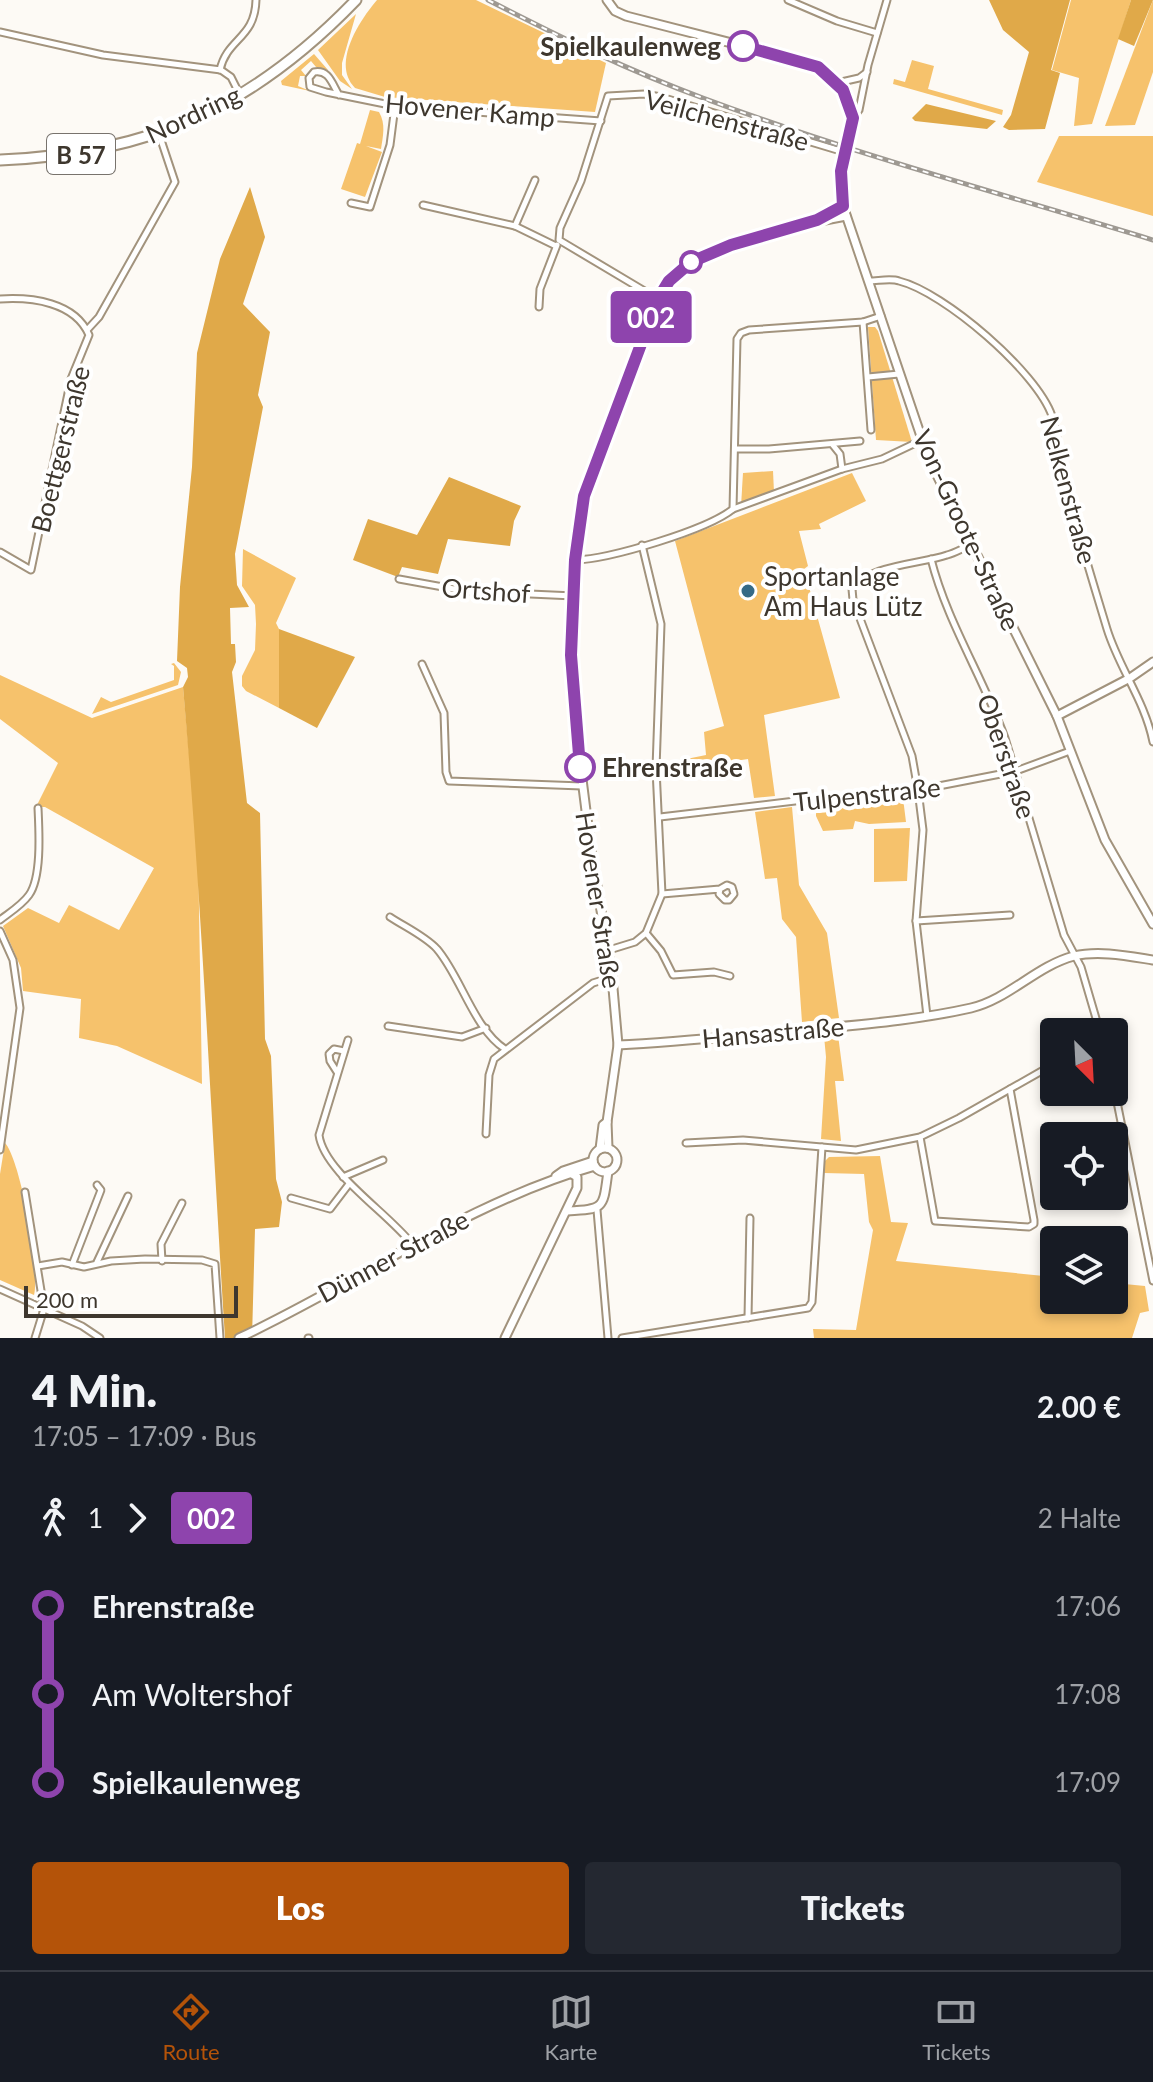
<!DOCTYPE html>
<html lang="de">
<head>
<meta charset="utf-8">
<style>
  :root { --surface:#171b24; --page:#242831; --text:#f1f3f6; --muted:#9ea1a6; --line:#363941; --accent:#b45309 }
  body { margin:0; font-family:Lato,sans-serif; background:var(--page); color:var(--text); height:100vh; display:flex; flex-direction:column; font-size:30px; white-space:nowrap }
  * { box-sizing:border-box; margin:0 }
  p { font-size:26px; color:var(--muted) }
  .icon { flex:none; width:44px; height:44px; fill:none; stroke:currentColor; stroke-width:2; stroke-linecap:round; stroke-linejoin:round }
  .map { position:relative; height:1338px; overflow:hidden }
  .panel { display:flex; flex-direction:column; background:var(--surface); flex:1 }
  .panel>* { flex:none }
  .badge { padding:0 16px; border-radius:6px; font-size:28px; line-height:52px }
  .needle { width:52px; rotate:156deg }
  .buttons { position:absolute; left:1040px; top:1018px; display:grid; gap:16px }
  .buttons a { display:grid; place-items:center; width:88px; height:88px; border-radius:8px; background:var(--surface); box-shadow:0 4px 12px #0003; font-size:40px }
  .scale { position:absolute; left:24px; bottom:20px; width:214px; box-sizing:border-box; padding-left:8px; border:4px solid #3e372e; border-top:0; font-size:22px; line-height:28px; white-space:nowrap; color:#3e372e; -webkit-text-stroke:6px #fff; paint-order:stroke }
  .map>.badge { position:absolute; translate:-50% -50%; box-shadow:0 0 0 4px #fff }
  .legs { display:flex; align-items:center; gap:12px; height:88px; padding:0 32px; font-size:26px }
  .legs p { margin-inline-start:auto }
  .headline { display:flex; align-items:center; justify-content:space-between; height:136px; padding:0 32px }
  h1 { font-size:44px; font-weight:800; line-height:60px }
  .button { display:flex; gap:16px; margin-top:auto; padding:16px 32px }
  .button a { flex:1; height:92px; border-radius:8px; background:var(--accent); color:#fff; font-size:32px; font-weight:800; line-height:92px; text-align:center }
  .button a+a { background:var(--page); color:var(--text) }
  ul { padding:0 32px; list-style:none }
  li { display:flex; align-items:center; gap:28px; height:88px; font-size:30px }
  li i { display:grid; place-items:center; width:12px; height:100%; margin:0 10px; background:currentColor }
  li i::after { content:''; width:20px; height:20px; margin:-10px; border:6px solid; border-radius:50%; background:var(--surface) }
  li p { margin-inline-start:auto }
  li:first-child i { background:linear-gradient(#0000 50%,currentColor 0) }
  li:last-child i { background:linear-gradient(currentColor 50%,#0000 0) }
  .tab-bar { display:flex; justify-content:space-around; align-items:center; height:112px; border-top:2px solid var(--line); background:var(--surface); font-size:22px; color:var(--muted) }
  .tab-bar a { display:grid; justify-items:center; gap:4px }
  .tab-bar .active { color:var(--accent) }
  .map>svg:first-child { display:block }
  .green { fill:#f6c26c }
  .forest { fill:#e0a949 }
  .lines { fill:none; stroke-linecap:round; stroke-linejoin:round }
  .minor-casing { stroke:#a2937d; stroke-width:9 }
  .tertiary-casing { stroke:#a2937d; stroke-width:11 }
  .primary-casing { stroke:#a2937d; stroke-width:13 }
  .minor { stroke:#fff; stroke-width:5 }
  .tertiary { stroke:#fff; stroke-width:7 }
  .primary { stroke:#fff; stroke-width:9 }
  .rail-casing { stroke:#9e9992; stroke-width:5 }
  .rail { stroke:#fff; stroke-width:2; stroke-dasharray:6; stroke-linecap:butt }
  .line-1-casing { stroke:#fff; stroke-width:18 }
  .line-1 { stroke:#8e44ad; stroke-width:12 }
  .stop-1-dot { fill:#fff; stroke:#8e44ad; stroke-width:4 }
  .poi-dot { fill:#356a86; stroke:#fff; stroke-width:3 }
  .labels { text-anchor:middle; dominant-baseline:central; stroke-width:8; stroke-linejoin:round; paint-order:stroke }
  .shield { fill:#fff; stroke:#78736d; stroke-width:2 }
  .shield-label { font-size:24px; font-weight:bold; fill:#3e372e }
  .stop-label { font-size:26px; font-weight:bold; fill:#3e372e; stroke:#fff; text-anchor:end }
  .street-label { font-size:26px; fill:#3e372e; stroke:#fff }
  .poi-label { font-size:26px; fill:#3e372e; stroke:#fff; text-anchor:start }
</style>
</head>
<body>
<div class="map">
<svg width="1153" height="1338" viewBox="0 0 1153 1338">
  <rect width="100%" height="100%" fill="#fdfaf5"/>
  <g class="green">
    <path d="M377,0H476L606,63L595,112L385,97L355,88C331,64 359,21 377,0Z"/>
    <polygon points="1071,0 1131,0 1092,124 1074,126 1079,78 1052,70"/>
    <polygon points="1153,0 1153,72 1135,125 1105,126"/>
    <polygon points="356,14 342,63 342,75 352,89 340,81 318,50"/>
    <polygon points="314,54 328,70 316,67 311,61 301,70 306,76 300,76 298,86 310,91 282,85 281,81"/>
    <polygon points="912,60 934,66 928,89 1003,110 1002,115 893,84 894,79 905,82"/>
    <path d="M370,110L379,112C386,124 383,136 381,149L366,146L382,152L365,197L341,189L357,143L360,144Z"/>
    <polygon points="1059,136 1153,136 1153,216 1037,182"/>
    <polygon points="868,327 875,327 878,331 912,442 876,440"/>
    <polygon points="773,471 774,492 741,506 743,473"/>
    <polygon points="852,473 866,501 819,524 821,529 799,531 808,566 804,569 840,698 764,715 775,796 754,798 748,759 662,772 662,764 706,755 704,732 724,726 675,541"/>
    <polygon points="243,549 296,578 276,623 279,629 279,708 246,691 242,686 242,676 255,650 256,624 255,605 242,586"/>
    <polygon points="174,663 181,672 178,685 92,714 101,697 111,702 174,680 174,666 171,664"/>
    <polygon points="0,675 92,718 183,687 198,851 202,1084 117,1046 79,1038 81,999 23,991 21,968 3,926 28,908 59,923 69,905 119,930 154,868 45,807 36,807 58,763 0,719"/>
    <polygon points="897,797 903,798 906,822 869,824 855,821 853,829 823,831 816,816 816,804"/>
    <polygon points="792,807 799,885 827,933 839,1018 802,1022 796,937 782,919 777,878 765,879 755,812"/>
    <polygon points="910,828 907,881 874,882 874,829"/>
    <polygon points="838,1035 844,1081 835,1081 841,1141 821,1139 826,1057 824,1036"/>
    <path d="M5,1143C21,1161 40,1272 34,1295L0,1280V1174Z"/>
    <polygon points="880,1156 891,1222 908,1223 896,1261 1054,1277 1054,1300 1114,1300 1114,1283 1145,1286 1149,1311 1140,1313 1132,1338 814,1338 813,1329 856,1330 873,1230 869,1222 864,1174 824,1173 825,1161 829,1157"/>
  </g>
  <g class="forest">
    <polygon points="986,0 1070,0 1051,70 1060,73 1045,129 1009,130 1003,127 1011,115 1029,52 1003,30 989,0"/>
    <polygon points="1131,0 1153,0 1134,46 1118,39"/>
    <polygon points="926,104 996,121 987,129 915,121 912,118"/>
    <path d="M250,187L265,237L243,304L270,332L258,395L263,407L235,554L237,585L249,607L230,608L231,644H235L236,662L232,672L247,803L260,813L265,1039L271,1056L276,1179L282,1202L279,1227L255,1229L252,1338H225C211,1121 202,903 183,687L188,677L187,668L177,661L180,587L192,467L197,353L220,259Z"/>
    <polygon points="449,477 521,506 514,521 510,546 448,539 438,574 402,567 398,577 353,560 368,519 417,535"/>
    <polygon points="279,629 355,657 317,728 279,708"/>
  </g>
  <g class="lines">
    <defs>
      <g id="minor">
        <polyline points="788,0 837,21 877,33"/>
        <polyline points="0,32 103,55 221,70 231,77 239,93"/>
        <path d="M220,70C227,38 255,39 256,0"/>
        <polyline points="837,83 859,78 867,72"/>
        <path d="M339,95C332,84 329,69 314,72L309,78L310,87L326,92L395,106L601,121"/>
        <polyline points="854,117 859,110 868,65 887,0"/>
        <polyline points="351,203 370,207 390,145 395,106"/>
        <polyline points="423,205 515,226 556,246"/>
        <polyline points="515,226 535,180"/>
        <path d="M869,281C878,281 891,278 899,281C944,292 1037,372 1052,416C1058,435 1059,457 1063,476C1076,528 1092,579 1107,629C1119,668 1145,701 1153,742"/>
        <path d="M0,299C32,297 75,302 89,335L71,379L31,570L0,552"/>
        <polyline points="658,299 559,240 560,228 581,181 608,96 644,94 661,97 844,152"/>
        <polyline points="539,307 540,289 557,245"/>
        <polyline points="863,322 871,430"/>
        <polyline points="87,330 99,317 175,182 159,134"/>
        <polyline points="868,377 899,374"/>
        <polyline points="832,444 840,454 842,469"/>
        <polyline points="735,449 769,449 860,441"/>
        <polyline points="733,509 842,469 882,459 922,440"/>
        <path d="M931,559C947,622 983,677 1005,738L1064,935L1081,967L1100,1032"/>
        <path d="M575,560C610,559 707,530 733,509L737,339L741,333L749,330L863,322L881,316"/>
        <polyline points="399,579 465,591 574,596"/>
        <polyline points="422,664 444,713 446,772 449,781 582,786"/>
        <polyline points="660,817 795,801 918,790 1016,771 1070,751"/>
        <polyline points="662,894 720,889 727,885 732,887 734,894 729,900 725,900 719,894 720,889"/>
        <path d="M390,917C405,927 425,936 437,949C461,977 474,1029 505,1049"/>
        <path d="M0,920C9,913 22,905 29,895C42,877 39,830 38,808"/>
        <polyline points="916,921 1010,915"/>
        <polyline points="0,931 13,960 20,1008 0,1150"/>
        <polyline points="646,933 661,951 673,975 714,972 730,976"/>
        <polyline points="609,950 635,942 646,933 662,894 656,769 661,624 642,545"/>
        <path d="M927,1016L916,921L923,830L918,790L912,756L853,600L852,589C868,565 921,564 947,555C955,553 963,548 971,545"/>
        <polyline points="388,1026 462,1037 486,1028"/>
        <path d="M348,1040L319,1135C324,1172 388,1213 412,1244"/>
        <polyline points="337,1072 330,1061 329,1054 334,1049 344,1051"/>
        <polyline points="1114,1087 1153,1281"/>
        <polyline points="486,1134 489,1075 494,1059 593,983 612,977"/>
        <polyline points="920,1137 935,1221 1029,1227 1034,1224 1034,1220 1010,1089"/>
        <polyline points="686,1143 743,1140 856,1150 920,1137 959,1118 1054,1064"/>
        <polyline points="343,1177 383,1160"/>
        <polyline points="25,1192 44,1309 35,1338"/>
        <polyline points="291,1198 330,1209 349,1184"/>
        <polyline points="597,1210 608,1338"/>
        <polyline points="162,1261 161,1244 182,1203"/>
        <polyline points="97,1262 128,1196"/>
        <polyline points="72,1265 101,1190 97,1185"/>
        <polyline points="38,1266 62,1262 84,1267 111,1261 145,1259 202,1260 215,1264 220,1338"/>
        <polyline points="0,1289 82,1326 100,1338"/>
        <polyline points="748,1318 750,1218"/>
        <polyline points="308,1338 309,1338"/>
        <polyline points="622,1338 808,1308 812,1302 822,1147"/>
      </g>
      <g id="tertiary">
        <polyline points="607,0 615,11 626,16 802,61 818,67 837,83 843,90 853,118 841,171 843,206 928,457 1057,716 1105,840 1153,924"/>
        <polyline points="819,218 843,206"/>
        <polyline points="1057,716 1130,678 1153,662"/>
        <path d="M618,1045C677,1042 736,1036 795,1031C854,1025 913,1021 971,1008C1009,999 1036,966 1074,956C1099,950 1128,956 1153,960"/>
        <polyline points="608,1148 607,1122 618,1045 612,977 591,850 576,732 571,655 575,560 584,496 654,310 669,281 691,262 731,245 799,225 846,216"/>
        <circle cx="605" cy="1160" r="12"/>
        <polyline points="600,1149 603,1125 607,1122"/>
        <polyline points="556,1176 563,1171 593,1161"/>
        <path d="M567,1211C605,1209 603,1209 608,1171"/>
        <path d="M239,1338C359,1282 466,1203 595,1166"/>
        <polyline points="505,1338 577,1188 577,1177 572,1174"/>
      </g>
      <path id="primary" d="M0,160C149,154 252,108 356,0"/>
    </defs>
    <use href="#minor" class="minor-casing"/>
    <use href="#tertiary" class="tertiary-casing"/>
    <use href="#primary" class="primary-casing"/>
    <use href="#minor" class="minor"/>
    <use href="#tertiary" class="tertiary"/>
    <use href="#primary" class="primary"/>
    <defs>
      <path id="rail" d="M488,0C558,36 629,71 703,98C850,153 1003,194 1153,240"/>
    </defs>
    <use href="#rail" class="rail-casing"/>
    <use href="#rail" class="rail"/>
  </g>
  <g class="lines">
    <defs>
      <polyline id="line-1" points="580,767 571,655 575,560 584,496 658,299 669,281 691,262 731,245 817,220 843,206 841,171 853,118 843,90 818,67 743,46"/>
    </defs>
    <use href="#line-1" class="line-1-casing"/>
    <use href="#line-1" class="line-1"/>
  </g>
  <g class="stop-1-dot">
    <circle cx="743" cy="46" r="14"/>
    <circle cx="691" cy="262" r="10"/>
    <circle cx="580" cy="767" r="14"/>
  </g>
  <circle class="poi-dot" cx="748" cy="591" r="8"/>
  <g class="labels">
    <rect class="shield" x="47" y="134" width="68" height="40" rx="6"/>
    <g class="shield-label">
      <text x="81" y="154">B 57</text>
    </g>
    <g class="stop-label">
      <text x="721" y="46">Spielkaulenweg</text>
      <text x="602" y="767" text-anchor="start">Ehrenstraße</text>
    </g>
    <g class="street-label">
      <text transform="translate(470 110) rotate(5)">Hovener Kamp</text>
      <text transform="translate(193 114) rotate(-25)">Nordring</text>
      <text transform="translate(727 120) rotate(15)">Veilchenstraße</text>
      <text transform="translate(60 449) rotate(-76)">Boettgerstraße</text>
      <text transform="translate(1069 490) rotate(75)">Nelkenstraße</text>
      <text transform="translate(967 530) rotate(65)">Von-Groote-Straße</text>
      <text transform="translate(486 590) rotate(4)">Ortshof</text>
      <text transform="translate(1007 756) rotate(71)">Oberstraße</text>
      <text transform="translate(867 794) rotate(-6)">Tulpenstraße</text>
      <text transform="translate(599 900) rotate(81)">Hovener Straße</text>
      <text transform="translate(773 1032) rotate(-5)">Hansastraße</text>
      <text transform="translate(393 1256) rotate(-28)">Dünner Straße</text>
    </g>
    <g class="poi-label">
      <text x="764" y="576">Sportanlage<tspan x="764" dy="30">Am Haus Lütz</tspan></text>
    </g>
  </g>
</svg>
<div class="buttons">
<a><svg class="needle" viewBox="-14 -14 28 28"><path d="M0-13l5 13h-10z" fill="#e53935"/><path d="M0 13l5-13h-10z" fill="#9ea1a6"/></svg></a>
<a><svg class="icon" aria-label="locate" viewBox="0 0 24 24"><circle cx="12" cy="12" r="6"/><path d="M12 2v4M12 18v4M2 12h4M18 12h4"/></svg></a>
<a><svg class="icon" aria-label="layers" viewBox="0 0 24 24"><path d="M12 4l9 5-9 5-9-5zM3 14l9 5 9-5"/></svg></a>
</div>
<div class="scale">200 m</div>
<b class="badge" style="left:651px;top:317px;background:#8e44ad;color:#fff">002</b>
</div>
<section class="panel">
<div class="headline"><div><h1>4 Min.</h1><p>17:05 – 17:09 · Bus</p></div><b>2.00 €</b></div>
<div class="legs"><svg class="icon" aria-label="walk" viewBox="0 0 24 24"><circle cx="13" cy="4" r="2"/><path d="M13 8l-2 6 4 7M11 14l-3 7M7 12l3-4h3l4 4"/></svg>1<svg class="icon" aria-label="forward" viewBox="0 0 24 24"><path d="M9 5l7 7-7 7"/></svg><b class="badge" style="background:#8e44ad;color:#fff">002</b><p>2 Halte</p></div>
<ul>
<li><i style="color:#8e44ad"></i><b>Ehrenstraße</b><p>17:06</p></li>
<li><i style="color:#8e44ad"></i><span>Am Woltershof</span><p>17:08</p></li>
<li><i style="color:#8e44ad"></i><b>Spielkaulenweg</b><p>17:09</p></li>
</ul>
<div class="button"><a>Los</a><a>Tickets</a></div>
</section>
<nav class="tab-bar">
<a class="active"><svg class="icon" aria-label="directions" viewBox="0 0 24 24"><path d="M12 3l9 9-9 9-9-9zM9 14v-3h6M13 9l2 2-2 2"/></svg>Route</a>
<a><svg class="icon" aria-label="map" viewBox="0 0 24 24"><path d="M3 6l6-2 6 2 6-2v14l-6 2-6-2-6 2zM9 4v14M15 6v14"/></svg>Karte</a>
<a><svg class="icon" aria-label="tickets" viewBox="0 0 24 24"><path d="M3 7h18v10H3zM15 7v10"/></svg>Tickets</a>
</nav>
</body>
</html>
